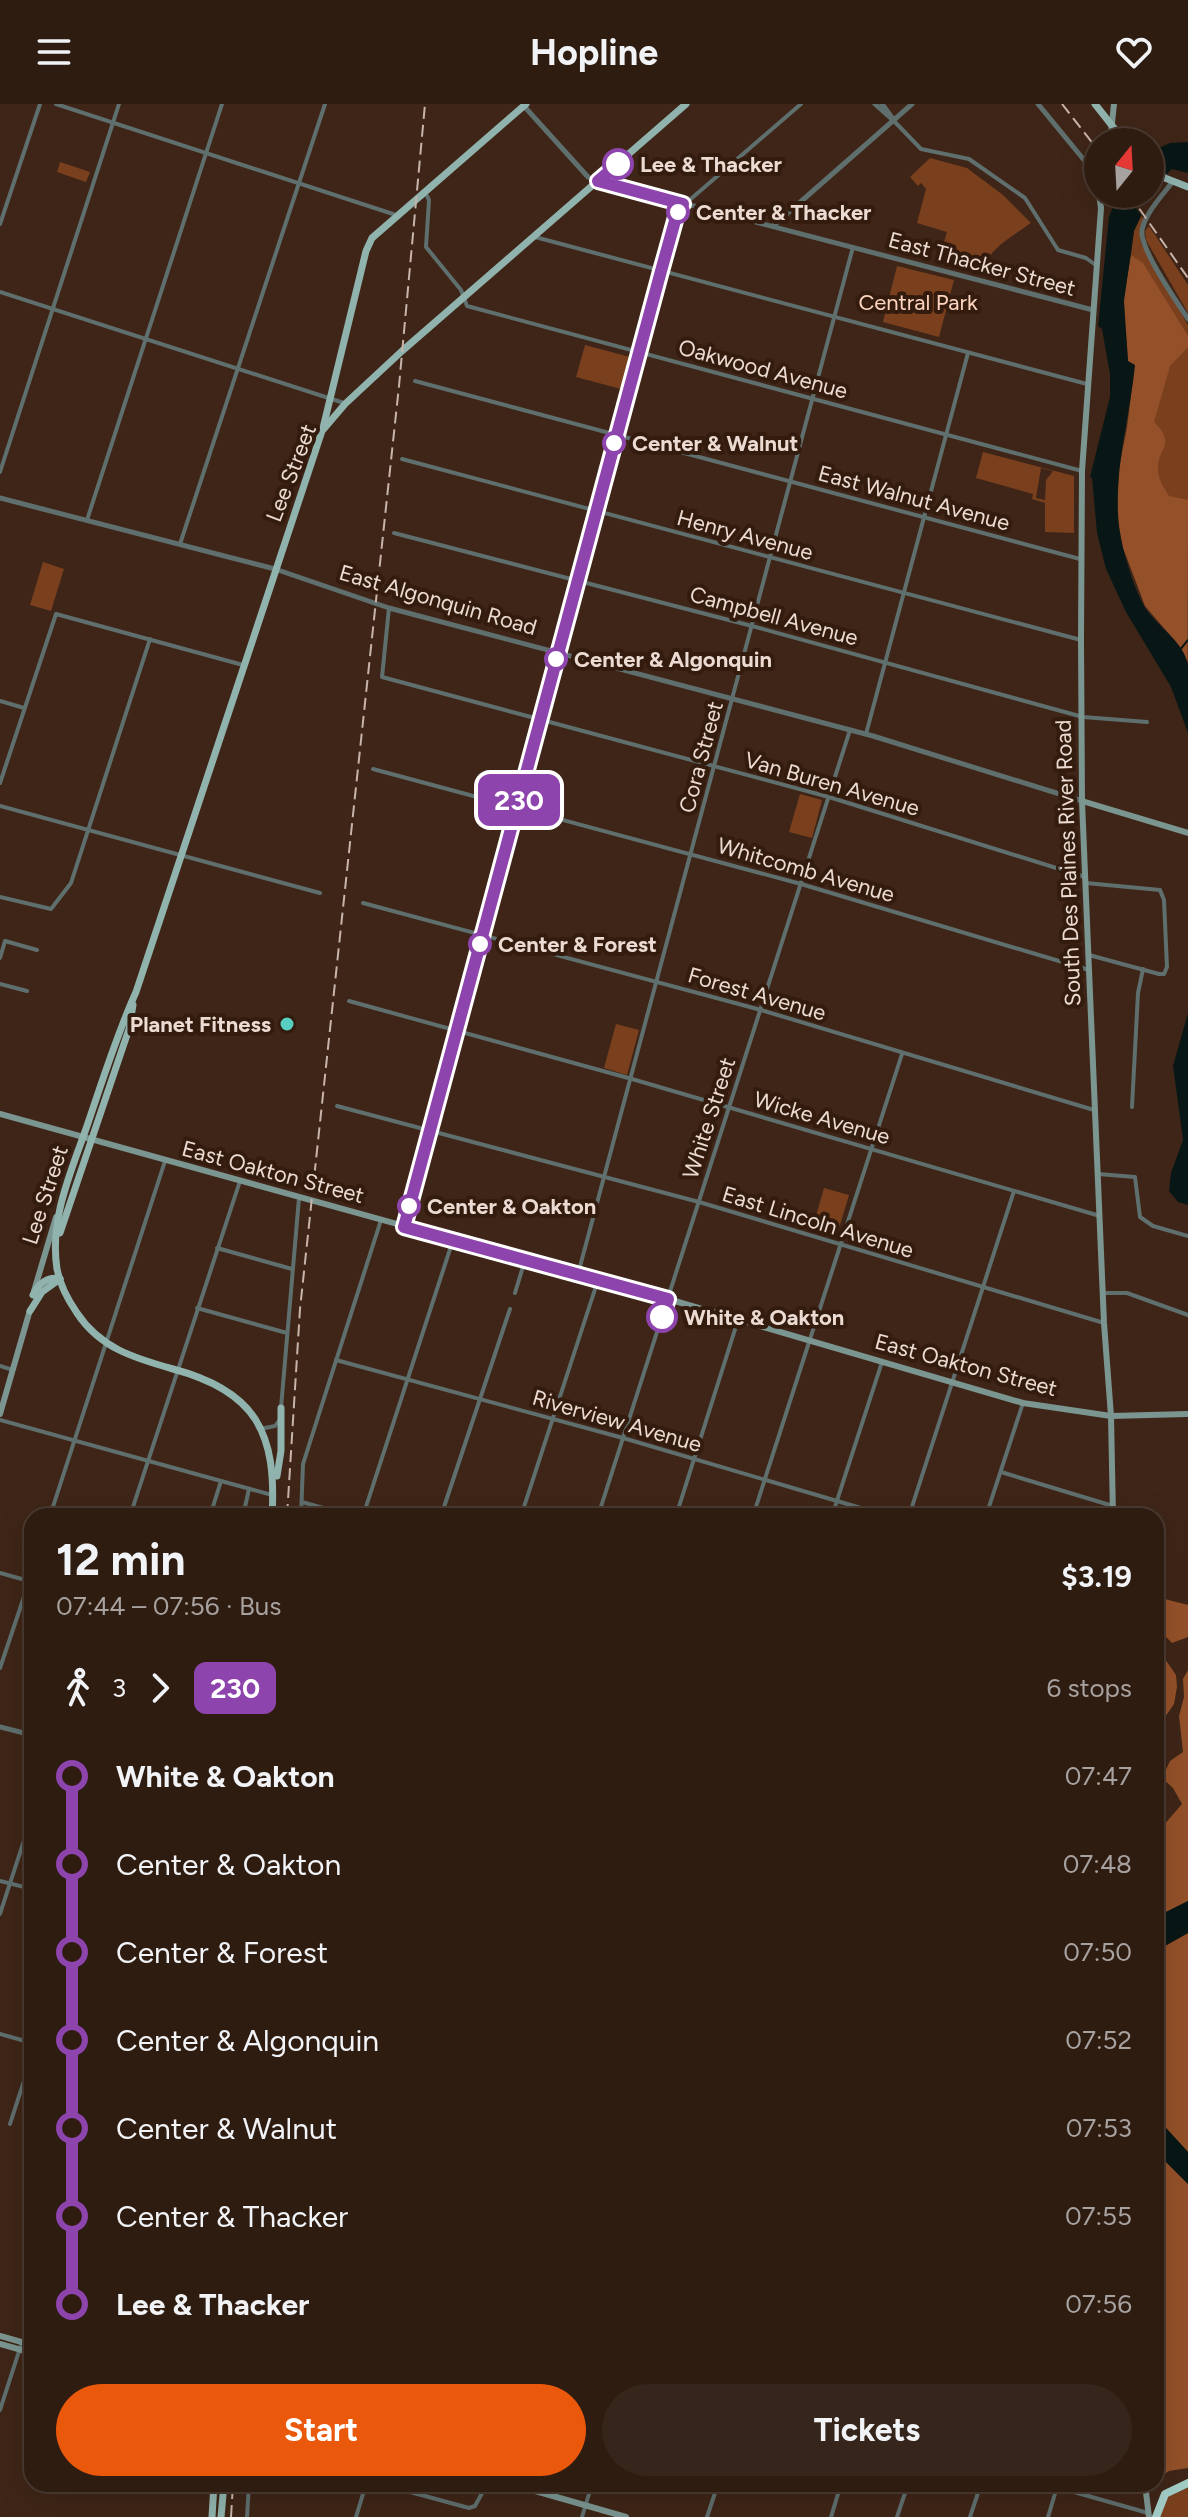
<!DOCTYPE html>
<html lang="en">
<head>
<meta charset="utf-8">
<style>
  :root { --surface:#2e1c11; --page:#36251a; --text:#f1f3f6; --muted:#a7a19f; --line:#493a31; --accent:#ea580c }
  body { margin:0; font-family:Figtree,sans-serif; background:var(--page); color:var(--text); height:100vh; display:flex; flex-direction:column; font-size:30px; white-space:nowrap }
  * { box-sizing:border-box; margin:0 }
  p { font-size:26px; color:var(--muted) }
  .icon { flex:none; width:44px; height:44px; fill:none; stroke:currentColor; stroke-width:2; stroke-linecap:round; stroke-linejoin:round }
  .map { position:relative; flex:1; overflow:hidden }
  .drawer { position:absolute; left:24px; top:1404px; width:1140px; height:984px; display:flex; flex-direction:column; background:var(--surface); border-radius:24px; box-shadow:0 8px 32px #0002,0 0 0 2px var(--line) }
  .drawer>* { flex:none }
  .badge { padding:0 16px; border-radius:12px; font-size:28px; line-height:52px }
  .needle { width:52px; rotate:18deg }
  .fabs { position:absolute; left:1084px; top:24px; display:grid; gap:16px }
  .fabs a { display:grid; place-items:center; width:80px; height:80px; border-radius:50%; background:var(--surface); box-shadow:0 8px 32px #0002,0 0 0 2px var(--line); font-size:40px }
  .map>.badge { position:absolute; translate:-50% -50%; box-shadow:0 0 0 4px #fff }
  .legs { display:flex; align-items:center; gap:12px; height:88px; padding:0 32px; font-size:26px }
  .legs p { margin-inline-start:auto }
  .summary { display:flex; align-items:center; justify-content:space-between; height:136px; padding:0 32px }
  h1 { font-size:44px; font-weight:700; line-height:60px }
  .primary-button { display:flex; gap:16px; margin-top:auto; padding:16px 32px }
  .primary-button a { flex:1; height:92px; border-radius:48px; background:var(--accent); color:#fff; font-size:32px; font-weight:700; line-height:92px; text-align:center }
  .primary-button a+a { background:var(--page); color:var(--text) }
  ul { padding:0 32px; list-style:none }
  li { display:flex; align-items:center; gap:28px; height:88px; font-size:30px }
  li i { display:grid; place-items:center; width:12px; height:100%; margin:0 10px; background:currentColor }
  li i::after { content:''; width:20px; height:20px; margin:-10px; border:6px solid; border-radius:50%; background:var(--surface) }
  li p { margin-inline-start:auto }
  li:first-child i { background:linear-gradient(#0000 50%,currentColor 0) }
  li:last-child i { background:linear-gradient(currentColor 50%,#0000 0) }
  header { display:flex; justify-content:space-between; align-items:center; height:104px; padding:0 32px; background:var(--surface); font-size:36px; font-weight:700 }
  .map>svg:first-child { display:block }
  .green { fill:#7a401e; fill-rule:evenodd }
  .forest { fill:#945129 }
  .water { fill:#081715 }
  .pier { fill:#3e2517 }
  .lines { fill:none; stroke-linecap:round; stroke-linejoin:round }
  .stream { stroke:#081715; stroke-width:2 }
  .minor { stroke:#5f6f6d; stroke-width:4 }
  .tertiary { stroke:#5f6f6d; stroke-width:5 }
  .secondary { stroke:#7b9591; stroke-width:6 }
  .primary { stroke:#90b3ae; stroke-width:7 }
  .motorway { stroke:#a4cdc7; stroke-width:8 }
  .rail { stroke:#c7b4aa; stroke-width:2; stroke-dasharray:12 6; stroke-linecap:butt }
  .line-1-casing { stroke:#fff; stroke-width:18 }
  .line-1 { stroke:#8e44ad; stroke-width:12 }
  .stop-1-dot { fill:#fff; stroke:#8e44ad; stroke-width:4 }
  .poi-dot { fill:#57cec1; stroke:#331b0e; stroke-width:3 }
  .labels { text-anchor:middle; dominant-baseline:central; stroke-width:8; stroke-linejoin:round; paint-order:stroke }
  .stop-label { font-size:22px; font-weight:bold; fill:#ecdbd2; stroke:#331b0e; text-anchor:start }
  .street-label { font-size:22px; fill:#ecdbd2; stroke:#331b0e }
  .park-label { font-size:22px; fill:#fed6c0; stroke:#331b0e }
  .poi-label { font-size:22px; font-weight:bold; fill:#ecdbd2; stroke:#331b0e; text-anchor:end }
</style>
</head>
<body>
<header><svg class="icon" aria-label="menu" viewBox="0 0 24 24"><path d="M4 6h16M4 12h16M4 18h16"/></svg>Hopline<svg class="icon" aria-label="heart" viewBox="0 0 24 24"><path d="M12 20l-8-8c-3-5 5-10 8-4 3-6 11-1 8 4z"/></svg></header>
<div class="map">
<svg width="1188" height="2413" viewBox="0 0 1188 2413">
  <rect width="100%" height="100%" fill="#3e2517"/>
  <g class="green">
    <path d="M930,54L967,64L1003,91L1031,119C1010,134 989,144 981,169L938,158L947,128L917,119L926,85L921,79L918,82L910,73Z"/>
    <polygon points="60,58 90,68 86,78 57,68"/>
    <polygon points="1141,110 1144,115 1140,125 1141,139 1188,221 1188,561 1132,274 1130,160 1134,126"/>
    <polygon points="1149,122 1188,181 1188,209 1146,136 1145,127"/>
    <polygon points="897,162 954,176 939,233 883,218"/>
    <polygon points="585,241 630,253 621,285 576,273"/>
    <path d="M983,348L1074,372V429L1045,428V399L1032,395L1033,390L976,374ZM1041,364L1053,367L1046,376L1045,396L1036,394Z"/>
    <polygon points="43,458 64,465 51,507 30,501"/>
    <polygon points="800,690 822,696 812,734 789,728"/>
    <polygon points="616,920 639,926 627,971 604,964"/>
    <polygon points="824,1084 849,1091 836,1134 812,1126"/>
    <polygon points="1188,2384 1188,2413 1160,2413 1167,2393"/>
  </g>
  <g class="forest">
    <path d="M1131,151L1143,159L1188,232V243L1170,262L1154,318C1178,342 1156,344 1158,367C1159,377 1165,385 1169,392L1188,396L1187,558L1174,536L1145,502L1123,444L1117,412L1119,364L1127,323L1134,268L1128,257L1123,197Z"/>
    <polygon points="1157,1493 1188,1501 1188,1533 1172,1539 1156,1523"/>
    <polygon points="1156,1532 1166,1546 1165,1555 1176,1571 1177,1583 1174,1600 1163,1616 1163,1656 1158,1672 1156,1671"/>
    <polygon points="1188,1547 1188,1797 1156,1813 1156,1730 1182,1700 1173,1684 1162,1674 1170,1657 1183,1648 1179,1612 1184,1593 1183,1575 1188,1566"/>
    <polygon points="1188,1829 1188,2048 1166,2024 1156,2008 1156,1847"/>
    <polygon points="1156,2048 1188,2080 1188,2364 1169,2367 1160,2373 1156,2372"/>
  </g>
  <g class="water">
    <path d="M1188,38V69L1172,65L1157,79L1134,127L1124,197L1128,257L1135,261C1129,320 1108,386 1123,444C1128,463 1135,486 1144,502C1156,522 1184,537 1188,561C1188,582 1188,607 1188,629L1171,583L1126,508L1106,465L1097,429L1092,374L1090,373L1110,293V270L1102,225L1098,222L1109,113L1118,90H1150V48L1170,39Z"/>
    <polygon points="1188,909 1188,1101 1178,1098 1169,1087 1171,1069 1183,1036 1173,962"/>
    <polygon points="1188,1797 1188,1829 1156,1847 1156,1813"/>
    <polygon points="1156,2008 1166,2024 1188,2048 1188,2080 1156,2048"/>
  </g>
  <polygon class="pier" points="1126,90 1140,90 1149,103 1143,114"/>
  <g class="lines">
    <polyline class="stream" points="1179,547 1188,536"/>
    <g class="minor">
      <polyline points="56,0 396,111"/>
      <polyline points="893,16 921,45 969,55 1025,94 1058,146 1086,154 1097,162"/>
      <polyline points="426,90 429,96 426,143 461,186 467,202 1082,367"/>
      <polyline points="0,120 40,0"/>
      <polyline points="535,133 1087,280"/>
      <polyline points="0,188 344,299"/>
      <polyline points="415,277 1080,455"/>
      <polyline points="402,355 1081,536"/>
      <polyline points="0,368 119,0"/>
      <polyline points="87,416 222,0"/>
      <polyline points="394,429 752,522 1083,613 1147,618"/>
      <polyline points="180,440 325,0"/>
      <polyline points="389,504 382,573 829,693 1085,773"/>
      <polyline points="0,597 24,604"/>
      <polyline points="866,630 968,249"/>
      <polyline points="373,665 801,780 1089,866"/>
      <polyline points="0,679 56,510 243,561"/>
      <polyline points="0,702 320,789"/>
      <polyline points="1086,779 1160,786 1164,796 1167,863 1164,870 1159,870 1089,851"/>
      <polyline points="0,793 51,805 71,779 150,535"/>
      <polyline points="363,799 761,906 1094,1006"/>
      <polyline points="0,854 5,837 37,846"/>
      <polyline points="0,880 27,887"/>
      <polyline points="349,897 632,975 1100,1112"/>
      <polyline points="337,1002 699,1098 1104,1219"/>
      <polyline points="1132,1003 1138,889 1143,865"/>
      <polyline points="1098,1070 1135,1073 1140,1113 1153,1122 1188,1132"/>
      <polyline points="404,1121 678,106 801,0"/>
      <polyline points="217,1144 292,1165"/>
      <polyline points="578,1170 853,143"/>
      <polyline points="515,1189 525,1156"/>
      <polyline points="1103,1189 1127,1189 1188,1211"/>
      <polyline points="197,1204 287,1229"/>
      <polyline points="336,1256 623,1334 888,1412"/>
      <polyline points="0,1262 13,1266"/>
      <polyline points="281,1304 299,1094"/>
      <polyline points="0,1316 272,1391"/>
      <polyline points="260,1325 275,1322 279,1317"/>
      <polyline points="1001,1368 1113,1402"/>
      <polyline points="302,1398 351,1412"/>
      <polyline points="50,1412 165,1057"/>
      <polyline points="130,1412 240,1077"/>
      <polyline points="210,1412 221,1377"/>
      <polyline points="243,1412 249,1385"/>
      <polyline points="301,1412 303,1360 381,1116"/>
      <polyline points="363,1412 453,1136"/>
      <polyline points="441,1412 510,1205"/>
      <polyline points="521,1412 598,1176"/>
      <polyline points="598,1412 850,626"/>
      <polyline points="676,1412 738,1216"/>
      <polyline points="753,1412 902,950"/>
      <polyline points="832,1412 882,1258"/>
      <polyline points="909,1412 1014,1087"/>
      <polyline points="986,1412 1023,1299"/>
      <polyline points="0,1469 29,1477"/>
      <polyline points="0,1564 32,1469"/>
      <polyline points="0,1777 32,1785"/>
      <polyline points="0,1810 32,1712"/>
      <polyline points="0,1930 32,1939"/>
      <polyline points="10,2020 32,1952"/>
      <polyline points="0,2306 22,2238"/>
      <polyline points="381,2380 469,2404 475,2402 487,2380"/>
      <polyline points="1046,2380 1148,2409"/>
      <polyline points="247,2413 249,2380"/>
      <polyline points="356,2413 366,2380"/>
      <polyline points="582,2413 592,2380"/>
      <polyline points="707,2413 718,2380"/>
      <polyline points="831,2413 841,2380"/>
      <polyline points="897,2413 908,2380"/>
      <polyline points="970,2413 981,2380"/>
      <polyline points="1048,2413 1057,2383"/>
    </g>
    <g class="tertiary">
      <polyline points="875,0 893,16"/>
      <polyline points="882,0 893,15"/>
      <polyline points="1038,0 1098,73"/>
      <polyline points="523,1 588,73 598,77 1093,206"/>
      <polyline points="1087,56 1098,60"/>
      <path d="M1173,77C1163,91 1145,109 1142,126C1139,144 1177,198 1188,215"/>
      <polyline points="773,122 912,0"/>
      <polyline points="0,394 275,465 389,504 873,632 1082,697"/>
      <polyline points="0,1623 32,1631"/>
    </g>
    <g class="secondary">
      <polyline points="1110,38 1114,0"/>
      <polyline points="1099,90 1101,104 1082,367 1081,536 1082,697 1089,866 1104,1219 1111,1312 1113,1412"/>
      <polyline points="1082,697 1188,729"/>
      <polyline points="0,1010 668,1195 1023,1299 1111,1312 1188,1310"/>
      <polyline points="34,1187 56,1113"/>
      <polyline points="0,1310 30,1206"/>
      <polyline points="0,2232 32,2241"/>
      <polyline points="0,2240 32,2249"/>
      <polyline points="511,2380 626,2413"/>
      <polyline points="1145,2380 1149,2413"/>
    </g>
    <g class="primary">
      <polyline points="1095,0 1125,38"/>
      <polyline points="1150,64 1165,74 1188,83"/>
      <polyline points="323,324 366,147 372,134 526,0"/>
      <polyline points="60,1129 129,925 133,901"/>
      <path d="M33,1191C38,1180 48,1172 60,1175"/>
      <polyline points="30,1207 42,1188 60,1175"/>
      <polyline points="277,1372 281,1347 281,1304"/>
      <path d="M272,1412C277,1329 256,1287 173,1265C134,1254 100,1244 77,1209C68,1196 60,1181 57,1165C49,1114 72,1066 88,1019C103,975 117,930 136,888L322,327L345,300L402,247L686,0"/>
      <polyline points="212,2413 214,2380"/>
      <polyline points="221,2413 224,2380"/>
    </g>
    <polyline class="motorway" points="1156,2413 1165,2390 1188,2379"/>
    <g class="rail">
      <polyline points="1062,0 1098,46"/>
      <polyline points="1129,90 1188,174"/>
      <polyline points="287,1412 300,1205 399,282 425,0"/>
      <polyline points="231,2413 233,2380"/>
    </g>
  </g>
  <g class="lines">
    <defs>
      <polyline id="line-1" points="618,60 598,77 683,100 678,106 661,167 404,1123 668,1195 662,1213"/>
    </defs>
    <use href="#line-1" class="line-1-casing"/>
    <use href="#line-1" class="line-1"/>
  </g>
  <g class="stop-1-dot">
    <circle cx="618" cy="60" r="14"/>
    <circle cx="678" cy="108" r="10"/>
    <circle cx="614" cy="339" r="10"/>
    <circle cx="556" cy="555" r="10"/>
    <circle cx="480" cy="840" r="10"/>
    <circle cx="409" cy="1102" r="10"/>
    <circle cx="662" cy="1213" r="14"/>
  </g>
  <circle class="poi-dot" cx="287" cy="920" r="8"/>
  <g class="labels">
    <g class="stop-label">
      <text x="640" y="60">Lee &amp; Thacker</text>
      <text x="696" y="108">Center &amp; Thacker</text>
      <text x="632" y="339">Center &amp; Walnut</text>
      <text x="574" y="555">Center &amp; Algonquin</text>
      <text x="498" y="840">Center &amp; Forest</text>
      <text x="427" y="1102">Center &amp; Oakton</text>
      <text x="684" y="1213">White &amp; Oakton</text>
    </g>
    <g class="street-label">
      <text transform="translate(982 160) rotate(15)">East Thacker Street</text>
      <text transform="translate(763 265) rotate(15)">Oakwood Avenue</text>
      <text transform="translate(291 369) rotate(-69)">Lee Street</text>
      <text transform="translate(914 394) rotate(15)">East Walnut Avenue</text>
      <text transform="translate(745 431) rotate(15)">Henry Avenue</text>
      <text transform="translate(438 496) rotate(16)">East Algonquin Road</text>
      <text transform="translate(774 512) rotate(15)">Campbell Avenue</text>
      <text transform="translate(701 653) rotate(-75)">Cora Street</text>
      <text transform="translate(832 680) rotate(16)">Van Buren Avenue</text>
      <text transform="translate(1068 759) rotate(-92)">South Des Plaines River Road</text>
      <text transform="translate(806 766) rotate(16)">Whitcomb Avenue</text>
      <text transform="translate(757 890) rotate(16)">Forest Avenue</text>
      <text transform="translate(709 1014) rotate(-72)">White Street</text>
      <text transform="translate(822 1014) rotate(16)">Wicke Avenue</text>
      <text transform="translate(273 1068) rotate(15)">East Oakton Street</text>
      <text transform="translate(45 1091) rotate(-72)">Lee Street</text>
      <text transform="translate(818 1118) rotate(17)">East Lincoln Avenue</text>
      <text transform="translate(966 1261) rotate(15)">East Oakton Street</text>
      <text transform="translate(617 1317) rotate(16)">Riverview Avenue</text>
    </g>
    <g class="park-label">
      <text x="918" y="198">Central Park</text>
    </g>
    <g class="poi-label">
      <text x="271" y="920">Planet Fitness</text>
    </g>
  </g>
</svg>
<div class="fabs">
<a><svg class="needle" viewBox="-14 -14 28 28"><path d="M0-13l5 13h-10z" fill="#e53935"/><path d="M0 13l5-13h-10z" fill="#a7a19f"/></svg></a>
</div>
<b class="badge" style="left:519px;top:696px;background:#8e44ad;color:#fff">230</b>
<section class="drawer">
<div class="summary"><div><h1>12 min</h1><p>07:44 – 07:56 · Bus</p></div><b>$3.19</b></div>
<div class="legs"><svg class="icon" aria-label="walk" viewBox="0 0 24 24"><circle cx="13" cy="4" r="2"/><path d="M13 8l-2 6 4 7M11 14l-3 7M7 12l3-4h3l4 4"/></svg>3<svg class="icon" aria-label="forward" viewBox="0 0 24 24"><path d="M9 5l7 7-7 7"/></svg><b class="badge" style="background:#8e44ad;color:#fff">230</b><p>6 stops</p></div>
<ul>
<li><i style="color:#8e44ad"></i><b>White &amp; Oakton</b><p>07:47</p></li>
<li><i style="color:#8e44ad"></i><span>Center &amp; Oakton</span><p>07:48</p></li>
<li><i style="color:#8e44ad"></i><span>Center &amp; Forest</span><p>07:50</p></li>
<li><i style="color:#8e44ad"></i><span>Center &amp; Algonquin</span><p>07:52</p></li>
<li><i style="color:#8e44ad"></i><span>Center &amp; Walnut</span><p>07:53</p></li>
<li><i style="color:#8e44ad"></i><span>Center &amp; Thacker</span><p>07:55</p></li>
<li><i style="color:#8e44ad"></i><b>Lee &amp; Thacker</b><p>07:56</p></li>
</ul>
<div class="primary-button"><a>Start</a><a>Tickets</a></div>
</section>
</div>
</body>
</html>
